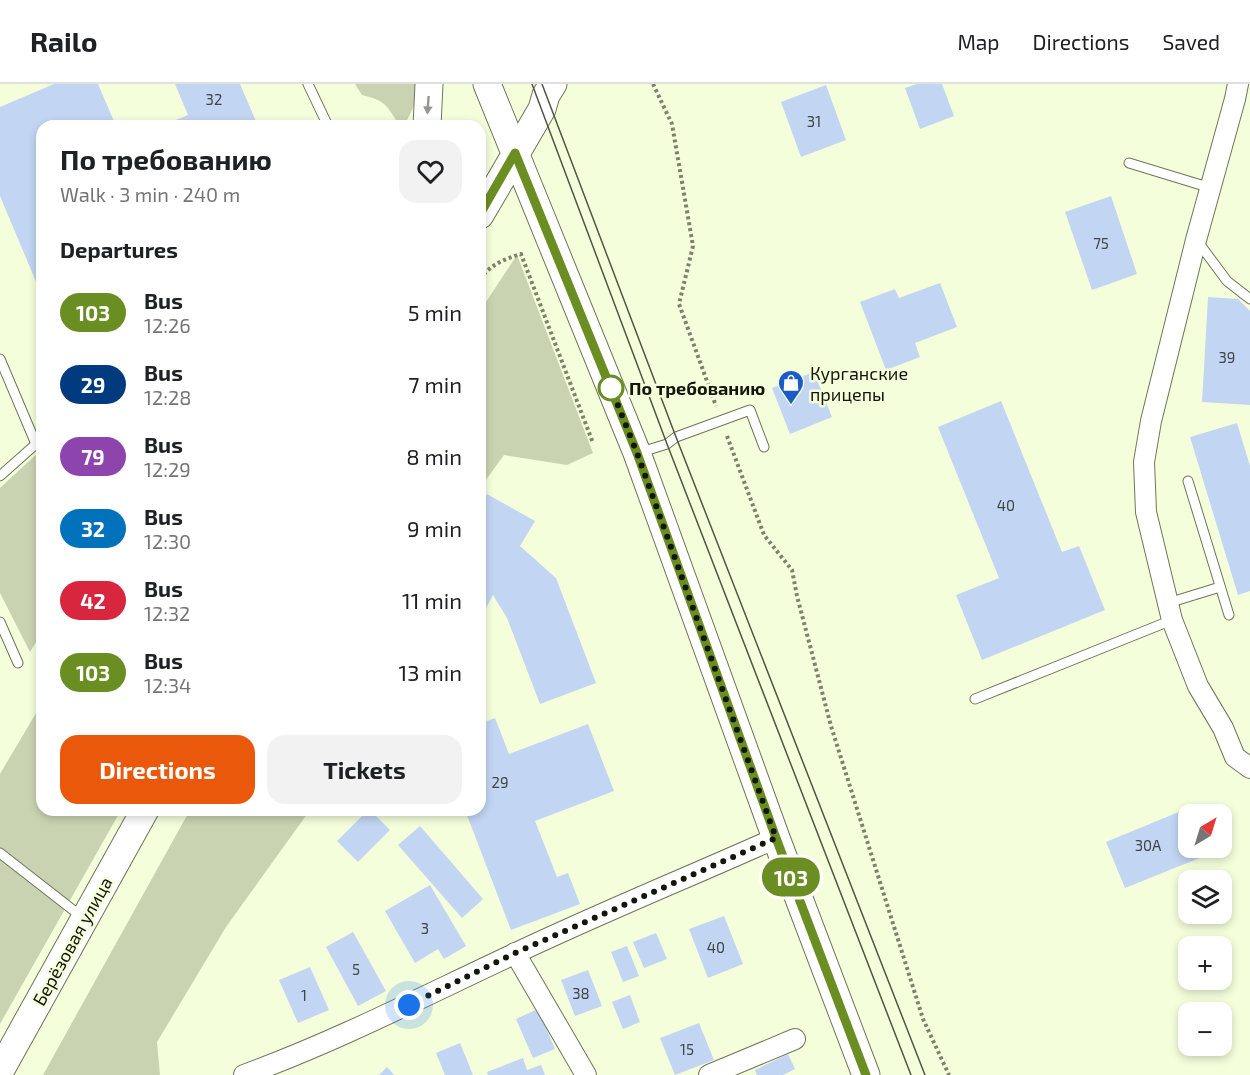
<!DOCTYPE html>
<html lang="en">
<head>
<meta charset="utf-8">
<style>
  :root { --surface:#fff; --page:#f2f2f2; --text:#202124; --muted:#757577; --line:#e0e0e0; --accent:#ea580c }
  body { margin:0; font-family:"Exo 2",sans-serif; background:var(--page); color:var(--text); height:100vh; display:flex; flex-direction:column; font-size:22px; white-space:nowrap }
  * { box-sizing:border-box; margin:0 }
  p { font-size:20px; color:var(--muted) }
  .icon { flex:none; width:33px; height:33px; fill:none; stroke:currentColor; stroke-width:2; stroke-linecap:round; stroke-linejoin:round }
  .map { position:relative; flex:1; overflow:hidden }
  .drawer { position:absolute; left:36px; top:36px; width:450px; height:696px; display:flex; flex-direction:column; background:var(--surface); border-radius:18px; box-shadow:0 3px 9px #0003 }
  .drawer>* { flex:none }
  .badge { padding:0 12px; border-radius:20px; font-size:21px; line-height:39px }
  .needle { width:39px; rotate:38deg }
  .fabs { position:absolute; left:1178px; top:720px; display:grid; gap:12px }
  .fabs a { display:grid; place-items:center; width:54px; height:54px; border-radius:12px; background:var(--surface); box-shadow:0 3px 9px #0003; font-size:30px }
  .you { position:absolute; width:30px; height:30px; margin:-15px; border:4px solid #fff; border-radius:50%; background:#1a73e8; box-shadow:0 0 0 9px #1a73e833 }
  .map>.badge { position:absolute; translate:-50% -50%; box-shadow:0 0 0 3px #fff }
  h2 { padding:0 24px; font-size:22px; line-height:54px }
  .round { display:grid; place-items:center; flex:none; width:63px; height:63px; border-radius:18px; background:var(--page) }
  .headline { display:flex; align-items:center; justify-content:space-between; height:102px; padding:0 24px }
  h1 { font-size:28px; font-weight:700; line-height:45px }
  .cta { display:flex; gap:12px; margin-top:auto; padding:12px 24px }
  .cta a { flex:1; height:69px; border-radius:18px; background:var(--accent); color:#fff; font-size:24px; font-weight:700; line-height:69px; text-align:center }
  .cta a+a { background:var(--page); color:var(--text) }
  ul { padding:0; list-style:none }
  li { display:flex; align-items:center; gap:18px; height:72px; padding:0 24px }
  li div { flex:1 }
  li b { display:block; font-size:22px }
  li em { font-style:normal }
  li .badge { min-width:66px; font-weight:700; text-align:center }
  header { display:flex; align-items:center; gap:36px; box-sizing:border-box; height:84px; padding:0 30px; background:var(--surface); border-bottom:2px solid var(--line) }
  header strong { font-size:28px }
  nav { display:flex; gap:33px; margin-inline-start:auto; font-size:21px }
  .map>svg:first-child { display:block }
  .green { fill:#cad3b1 }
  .building { fill:#c2d5f3 }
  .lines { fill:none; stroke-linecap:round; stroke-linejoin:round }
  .lane-casing { stroke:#6f7658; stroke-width:11 }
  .street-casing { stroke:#6f7658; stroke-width:22 }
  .secondary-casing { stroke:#6f7658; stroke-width:29 }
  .path { stroke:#7d826c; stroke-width:4; stroke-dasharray:3 3; stroke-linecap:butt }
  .lane { stroke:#fff; stroke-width:9 }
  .street { stroke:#fff; stroke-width:20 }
  .secondary { stroke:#fff; stroke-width:27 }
  .tram { stroke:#515643; stroke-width:1.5 }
  .oneway { fill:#959691 }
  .line-casing { stroke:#fff; stroke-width:14 }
  .line { stroke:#6b8e23; stroke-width:9 }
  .walk { stroke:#13160a; stroke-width:6; stroke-dasharray:0 10.8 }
  .stop-dot { fill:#fff; stroke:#6b8e23; stroke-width:3 }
  .labels { text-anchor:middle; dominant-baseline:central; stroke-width:5; stroke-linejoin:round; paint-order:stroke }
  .number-label { font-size:15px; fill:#3f4644 }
  .poi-label { font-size:18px; fill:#13160a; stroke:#f5fedb; text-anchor:start }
  .stop-label { font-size:18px; font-weight:bold; fill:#13160a; stroke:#f5fedb; text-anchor:start }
  .street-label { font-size:18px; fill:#13160a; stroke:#f5fedb }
</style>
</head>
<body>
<header>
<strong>Railo</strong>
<nav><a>Map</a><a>Directions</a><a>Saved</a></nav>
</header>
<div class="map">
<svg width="1250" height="991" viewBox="0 0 1250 991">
  <rect width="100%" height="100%" fill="#f5fedb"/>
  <g class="green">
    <path d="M355,0H419C417,14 414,24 407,36H396C385,18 382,16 362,11Z"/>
    <polygon points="517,171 593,369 567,381 504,371 480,404 480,227"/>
    <polygon points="42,365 42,548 30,568 0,509 0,404"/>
    <polygon points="42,619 42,726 121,726 0,940 0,690"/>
    <polygon points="190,726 310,726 226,843 157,958 160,991 43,991"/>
  </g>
  <g class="building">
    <polygon points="54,0 98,0 116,42 42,42 42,212 0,112 0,23"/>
    <polygon points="175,0 240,0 258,42 161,42 188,31"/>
    <polygon points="917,0 942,0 954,32 920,45 905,4"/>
    <polygon points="826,1 846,56 801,73 781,18"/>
    <polygon points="1111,112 1137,190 1092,206 1065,128"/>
    <polygon points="940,199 957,243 915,259 920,273 886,286 860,218 895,205 899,214"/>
    <polygon points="1208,213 1238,215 1250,227 1250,321 1202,318"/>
    <polygon points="814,288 832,333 790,350 772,304"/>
    <polygon points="1001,317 1062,468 1079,462 1105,526 982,576 956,511 999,494 938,343"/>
    <polygon points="1237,339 1250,382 1250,507 1238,511 1190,353"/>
    <polygon points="487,410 535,437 520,462 556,494 596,599 540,620 507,534 493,511 480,535 480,423"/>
    <polygon points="495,634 509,670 588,640 614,707 535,737 557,793 568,789 580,820 511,846 465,726 480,726 480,640"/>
    <polygon points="1198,720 1202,730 1188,730 1188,764 1216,764 1217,767 1125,804 1106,758"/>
    <polygon points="368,726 370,726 390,746 358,778 337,757"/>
    <polygon points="420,742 483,815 462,834 398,761"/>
    <polygon points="430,801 466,862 444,875 438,865 415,879 385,827"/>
    <polygon points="724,832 743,880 708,894 689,845"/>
    <polygon points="353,848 386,907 358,922 326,863"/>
    <polygon points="656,849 667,875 644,884 633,858"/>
    <polygon points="627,862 639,892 623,898 611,868"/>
    <polygon points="310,883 329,926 298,939 279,896"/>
    <polygon points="588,886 602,922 575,932 561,896"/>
    <polygon points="630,911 640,938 623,945 612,918"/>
    <polygon points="538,925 555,965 533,974 516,935"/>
    <polygon points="699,939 714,976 675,991 660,954"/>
    <polygon points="460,959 473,991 445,991 436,969"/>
    <polygon points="788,970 795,985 783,991 757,991 755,986"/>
    <polygon points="523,974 527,986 541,981 545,991 488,991 487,988"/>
    <polygon points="387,983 394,991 379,991"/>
  </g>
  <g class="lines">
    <defs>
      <g id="lane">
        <polyline points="308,0 328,42"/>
        <polyline points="1129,79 1211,104"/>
        <polyline points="1198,158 1227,197 1250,215"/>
        <polyline points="0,275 36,360 42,358"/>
        <polyline points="638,369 667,360 676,353 750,326 764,363"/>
        <polyline points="0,392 36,360"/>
        <polyline points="1188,397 1229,531"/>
        <polyline points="1168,519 1220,503"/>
        <polyline points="0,538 18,579"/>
        <polyline points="975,615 1172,536"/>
        <polyline points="0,769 82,833"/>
      </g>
      <g id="street">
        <polyline points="1238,0 1235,15 1196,156 1151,337 1144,378 1146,428 1172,536 1198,602 1223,644 1235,673 1250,684"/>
        <polyline points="515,869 586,991"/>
        <path d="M244,991C337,957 424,912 514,870C600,829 689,793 776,754"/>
        <polyline points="709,991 795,955"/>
      </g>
      <g id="secondary">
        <polyline points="487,0 637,369 776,754 866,991"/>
        <polyline points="427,42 429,0"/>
        <polyline points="480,131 542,25 546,11 553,0"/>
        <polyline points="0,987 145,726"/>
      </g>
    </defs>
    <use href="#lane" class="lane-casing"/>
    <use href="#street" class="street-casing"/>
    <use href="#secondary" class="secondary-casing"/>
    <g class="path">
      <polyline points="653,0 672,40 693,162 679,220 716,322"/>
      <path d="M480,195C491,180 505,175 521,170L593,359"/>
      <polyline points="727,352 764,451 792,486 797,512 831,642 923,935 949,991"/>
    </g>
    <use href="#lane" class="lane"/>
    <use href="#street" class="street"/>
    <use href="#secondary" class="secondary"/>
    <g class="tram">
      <polyline points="532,0 667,360 911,991"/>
      <polyline points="542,0 676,353 925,991"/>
    </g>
  </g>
  <defs><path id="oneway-solid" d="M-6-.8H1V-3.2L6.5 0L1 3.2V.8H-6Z" transform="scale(1.5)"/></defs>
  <use class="oneway" href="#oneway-solid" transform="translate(428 21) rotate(94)"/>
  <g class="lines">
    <defs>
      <polyline id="line" points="480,130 515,69 637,369 776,754 866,991"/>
    </defs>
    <use href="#line" class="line-casing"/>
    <use href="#line" class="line"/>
    <polyline class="walk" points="409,921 515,869 776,754 637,369 611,304"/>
  </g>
  <defs>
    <symbol id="shop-pin" viewBox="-11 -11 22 30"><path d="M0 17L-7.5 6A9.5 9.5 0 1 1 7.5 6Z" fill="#1a5cc7" stroke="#f5fedb"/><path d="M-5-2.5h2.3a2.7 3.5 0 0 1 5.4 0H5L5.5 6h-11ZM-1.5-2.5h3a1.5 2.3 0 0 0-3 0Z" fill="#fff"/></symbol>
  </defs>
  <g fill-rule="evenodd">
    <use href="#shop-pin" x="776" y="284" width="30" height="40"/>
  </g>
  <circle class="stop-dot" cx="611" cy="304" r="12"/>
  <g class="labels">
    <g class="number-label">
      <text x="214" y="15">32</text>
      <text x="814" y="37">31</text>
      <text x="1101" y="159">75</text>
      <text x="1227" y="273">39</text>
      <text x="1006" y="421">40</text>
      <text x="500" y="698">29</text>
      <text x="1148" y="761">30А</text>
      <text x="425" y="844">3</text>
      <text x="716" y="863">40</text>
      <text x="356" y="885">5</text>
      <text x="581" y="909">38</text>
      <text x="304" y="911">1</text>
      <text x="687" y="965">15</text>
    </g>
    <g class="poi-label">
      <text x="810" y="289">Курганские<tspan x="810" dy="21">прицепы</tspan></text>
    </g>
    <g class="stop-label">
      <text x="629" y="304">По требованию</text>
    </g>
    <g class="street-label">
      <text transform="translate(72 857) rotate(-61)">Берёзовая улица</text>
    </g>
  </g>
</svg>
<div class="fabs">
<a><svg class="needle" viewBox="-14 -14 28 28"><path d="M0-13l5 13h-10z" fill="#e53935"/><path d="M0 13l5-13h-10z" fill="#757577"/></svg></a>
<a><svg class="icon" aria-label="layers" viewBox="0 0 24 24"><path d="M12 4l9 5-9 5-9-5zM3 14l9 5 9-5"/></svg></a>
<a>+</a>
<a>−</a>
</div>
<div class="you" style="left:409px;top:921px"></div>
<b class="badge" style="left:791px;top:793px;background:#6b8e23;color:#fff">103</b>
<section class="drawer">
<div class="headline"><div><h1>По требованию</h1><p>Walk · 3 min · 240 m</p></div><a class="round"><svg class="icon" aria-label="heart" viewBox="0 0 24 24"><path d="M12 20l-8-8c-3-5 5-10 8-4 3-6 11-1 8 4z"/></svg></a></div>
<h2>Departures</h2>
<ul>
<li><span class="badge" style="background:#6b8e23;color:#fff">103</span><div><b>Bus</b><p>12:26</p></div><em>5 min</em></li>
<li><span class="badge" style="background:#003b80;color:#fff">29</span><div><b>Bus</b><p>12:28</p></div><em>7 min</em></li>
<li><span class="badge" style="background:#8e44ad;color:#fff">79</span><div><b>Bus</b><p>12:29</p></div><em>8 min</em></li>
<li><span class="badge" style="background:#0072bc;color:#fff">32</span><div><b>Bus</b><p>12:30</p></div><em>9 min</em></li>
<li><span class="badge" style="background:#d7263d;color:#fff">42</span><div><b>Bus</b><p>12:32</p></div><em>11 min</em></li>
<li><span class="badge" style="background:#6b8e23;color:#fff">103</span><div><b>Bus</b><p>12:34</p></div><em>13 min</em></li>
</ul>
<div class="cta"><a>Directions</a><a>Tickets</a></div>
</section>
</div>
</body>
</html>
